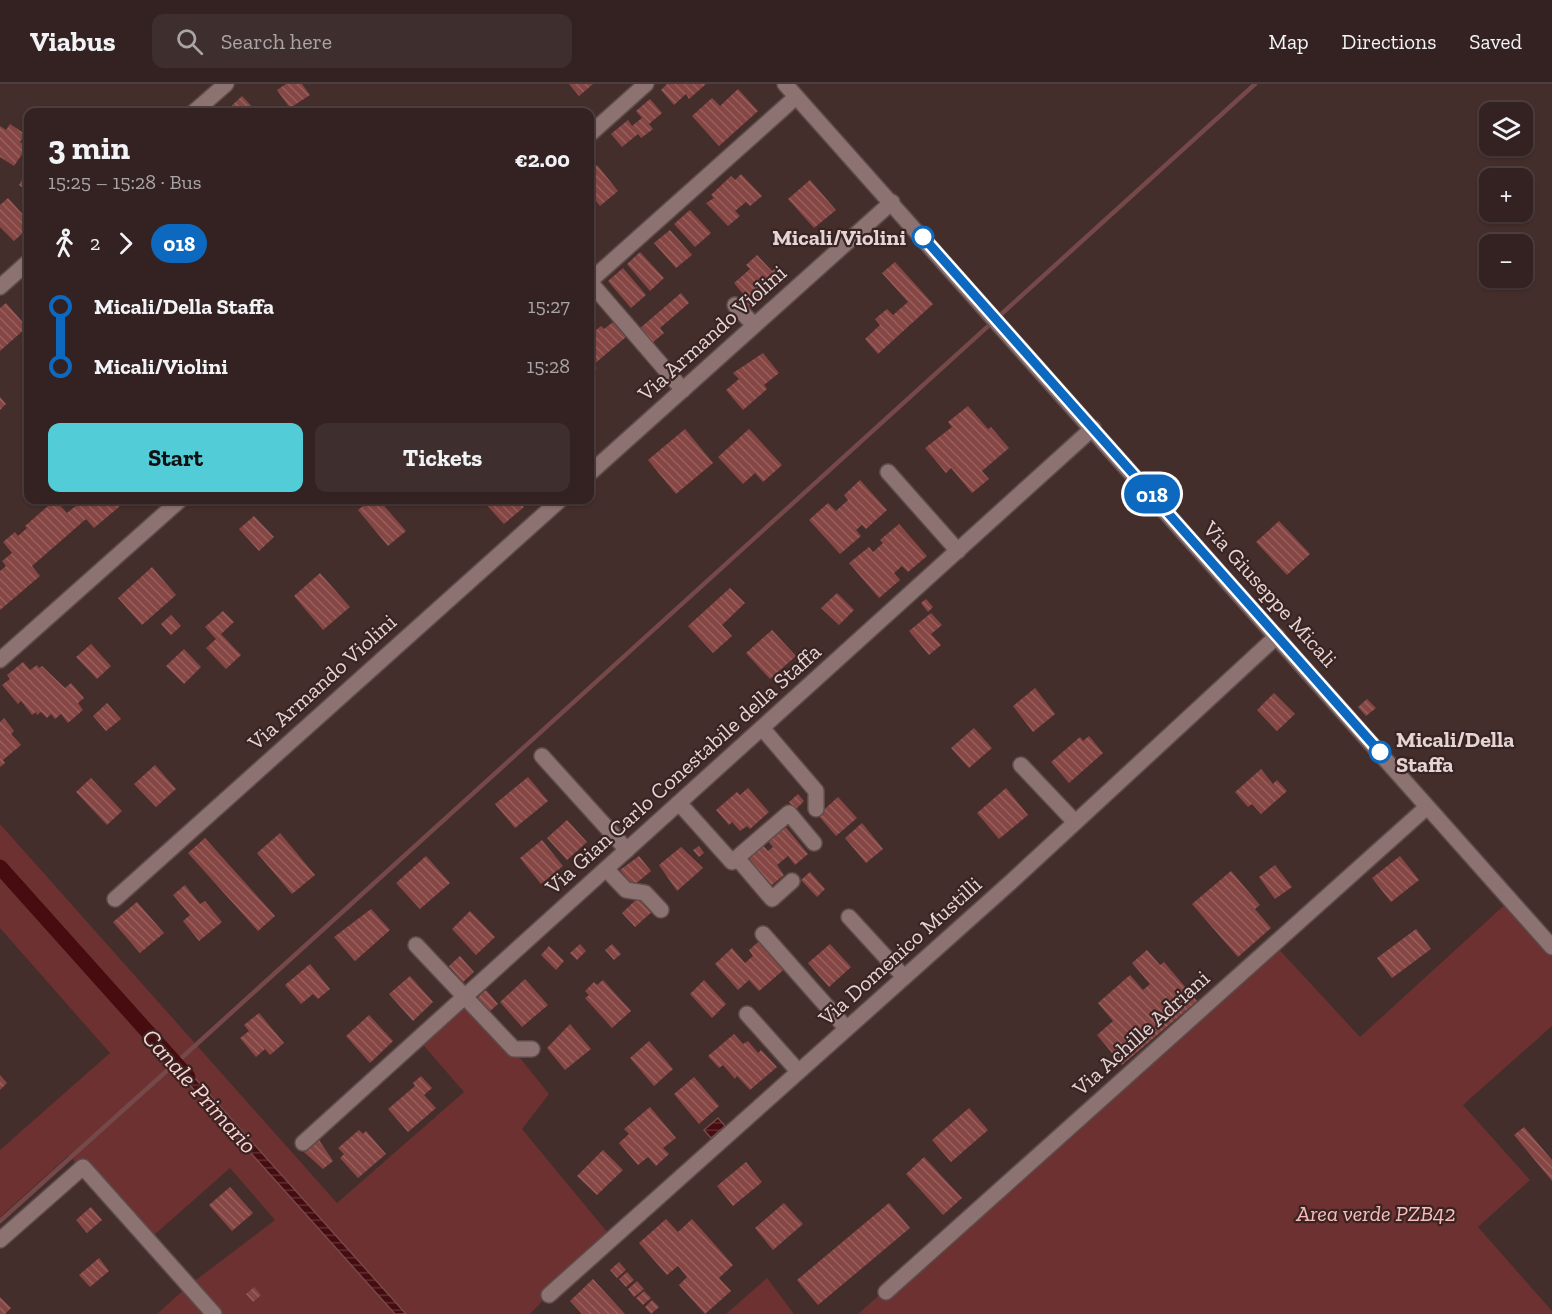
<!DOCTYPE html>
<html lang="en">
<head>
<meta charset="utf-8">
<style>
  :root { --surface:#332221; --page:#3e2f2e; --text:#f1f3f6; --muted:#a9a4a5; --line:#4e3f3f; --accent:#52ccd6 }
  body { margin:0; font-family:"Zilla Slab",serif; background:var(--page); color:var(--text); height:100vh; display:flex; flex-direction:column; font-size:22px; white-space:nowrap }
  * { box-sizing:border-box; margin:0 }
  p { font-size:20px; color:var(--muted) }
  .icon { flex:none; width:33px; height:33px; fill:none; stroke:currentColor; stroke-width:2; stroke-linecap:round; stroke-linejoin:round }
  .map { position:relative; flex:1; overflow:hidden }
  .details { position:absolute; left:24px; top:24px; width:570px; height:396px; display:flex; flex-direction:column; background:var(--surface); border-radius:12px; box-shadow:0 2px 4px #0004,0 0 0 2px var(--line) }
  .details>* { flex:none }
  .badge { padding:0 12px; border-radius:20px; font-size:21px; line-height:39px }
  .fabs { position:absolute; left:1479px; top:18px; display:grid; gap:12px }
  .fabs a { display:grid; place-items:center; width:54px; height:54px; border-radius:12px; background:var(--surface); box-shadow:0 2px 4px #0004,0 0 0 2px var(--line); font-size:30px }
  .map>.badge { position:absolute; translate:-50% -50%; box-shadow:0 0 0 3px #fff }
  .legs { display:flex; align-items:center; gap:9px; height:66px; padding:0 24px; font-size:20px }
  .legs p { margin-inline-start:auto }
  .summary { display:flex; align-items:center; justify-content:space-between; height:102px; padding:0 24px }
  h1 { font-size:33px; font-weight:800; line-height:45px }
  .primary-button { display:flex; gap:12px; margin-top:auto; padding:12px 24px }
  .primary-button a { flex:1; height:69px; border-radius:12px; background:var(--accent); color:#111; font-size:24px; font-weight:800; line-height:69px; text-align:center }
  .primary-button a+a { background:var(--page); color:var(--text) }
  ul { padding:0 24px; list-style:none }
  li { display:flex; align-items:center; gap:21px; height:60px; font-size:22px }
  li i { display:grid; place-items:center; width:9px; height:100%; margin:0 8px; background:currentColor }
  li i::after { content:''; width:15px; height:15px; margin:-8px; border:4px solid; border-radius:50%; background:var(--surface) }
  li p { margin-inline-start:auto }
  li:first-child i { background:linear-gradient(#0000 50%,currentColor 0) }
  li:last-child i { background:linear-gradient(currentColor 50%,#0000 0) }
  header { display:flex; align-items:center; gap:36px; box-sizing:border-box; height:84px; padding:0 30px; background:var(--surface); border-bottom:2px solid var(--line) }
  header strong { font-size:28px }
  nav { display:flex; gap:33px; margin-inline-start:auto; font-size:21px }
  .search { width:420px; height:54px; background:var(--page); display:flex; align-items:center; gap:15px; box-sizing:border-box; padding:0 21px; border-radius:12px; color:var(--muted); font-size:22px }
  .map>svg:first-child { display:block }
  .green { fill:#6c3130 }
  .water { fill:url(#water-rules); stroke:#75484a; stroke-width:1.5 }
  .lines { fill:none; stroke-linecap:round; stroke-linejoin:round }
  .stream { stroke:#75484a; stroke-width:4.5 }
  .canal { stroke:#460c0f; stroke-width:15 }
  .building { fill:url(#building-back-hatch) }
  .minor-casing { stroke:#5d4b4a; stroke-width:18 }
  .minor { stroke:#8c7270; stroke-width:15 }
  .line-1-casing { stroke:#fff; stroke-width:14 }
  .line-1 { stroke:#0c69bf; stroke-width:9 }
  .stop-1-dot { fill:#fff; stroke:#0c69bf; stroke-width:3 }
  .labels { text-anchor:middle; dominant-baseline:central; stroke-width:4.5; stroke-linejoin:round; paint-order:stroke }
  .stop-label { font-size:22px; font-weight:bold; fill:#e4d5d4; stroke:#392423; text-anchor:end }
  .street-label { font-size:22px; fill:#e4d5d4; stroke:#392423 }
  .park-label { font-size:22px; font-style:italic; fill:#fabdb9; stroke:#392423 }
  .water-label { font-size:24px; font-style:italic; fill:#fbd2cf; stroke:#392423 }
</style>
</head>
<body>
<header>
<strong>Viabus</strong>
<div class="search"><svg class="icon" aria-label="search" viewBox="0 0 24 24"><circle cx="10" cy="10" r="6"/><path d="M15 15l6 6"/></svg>Search here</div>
<nav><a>Map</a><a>Directions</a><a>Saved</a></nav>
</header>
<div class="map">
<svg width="1552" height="1230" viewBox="0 0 1552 1230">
  <defs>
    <pattern id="water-rules" width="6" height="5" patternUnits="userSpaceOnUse" patternTransform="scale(1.5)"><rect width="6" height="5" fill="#460c0f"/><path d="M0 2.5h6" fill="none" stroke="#612e31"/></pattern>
    <pattern id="building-back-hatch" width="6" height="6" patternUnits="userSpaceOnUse" patternTransform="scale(1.5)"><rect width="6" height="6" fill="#864644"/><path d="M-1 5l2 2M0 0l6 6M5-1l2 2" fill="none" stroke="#97605e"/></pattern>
  </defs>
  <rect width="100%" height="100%" fill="#442e2c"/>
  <g class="green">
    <polygon points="0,740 337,1119 464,1008 418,955 463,914 507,958 549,1010 522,1045 608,1149 530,1230 157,1230 188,1202 275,1136 230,1084 145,1159 69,1071 0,1133 0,1066 110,969 0,844"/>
    <polygon points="1510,816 1552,863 1552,942 1463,1021 1530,1096 1478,1143 1552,1227 1552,1230 858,1230 1274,860 1360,953"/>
    <polygon points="767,1194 794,1230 726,1230"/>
  </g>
  <g class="water">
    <polygon points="181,974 186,984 406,1230 395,1230 180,990 167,987"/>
    <polygon points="718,1034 725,1042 711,1054 704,1046"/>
  </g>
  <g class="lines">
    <g class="stream">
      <polyline points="177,978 1255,0"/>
      <polyline points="0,1137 171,983"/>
    </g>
    <polyline class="canal" points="0,783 188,993"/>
  </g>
  <g class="building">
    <polygon points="286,0 302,0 310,11 290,24 277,6"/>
    <polygon points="569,0 593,0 579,12"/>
    <polygon points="667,0 706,0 689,15 686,10 674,21 661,6"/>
    <polygon points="738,5 758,27 719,62 692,32 712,14 720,22"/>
    <polygon points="242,12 257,28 225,28"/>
    <polygon points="650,15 662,29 649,40 653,45 641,54 638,50 622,63 611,50 628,36 632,42 642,34 636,27"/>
    <polygon points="10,40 25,50 20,58 27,63 14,82 0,73 0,42 6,46"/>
    <polygon points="597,81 618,107 600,122 590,109 590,87"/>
    <polygon points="28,86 28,107 19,101"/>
    <polygon points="741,90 762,112 750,122 746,118 735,127 740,132 728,142 706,119 714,114 711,111 731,92 735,96"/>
    <polygon points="810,96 836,126 814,144 788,115"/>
    <polygon points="8,114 28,136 28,144 14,157 0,143 0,121"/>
    <polygon points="690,126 711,149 695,163 674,140"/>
    <polygon points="670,146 692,171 676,184 654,159"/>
    <polygon points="640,168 664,194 650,207 627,180"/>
    <polygon points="757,171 772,187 778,182 788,194 748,227 738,215 743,210 734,199 750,185 746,181"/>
    <polygon points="895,178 933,220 878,270 865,255 880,241 875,235 887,225 893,231 908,218 882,189"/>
    <polygon points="623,184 646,211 631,224 608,197"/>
    <polygon points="681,209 689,219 660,244 664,249 652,259 639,245"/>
    <polygon points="6,219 27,243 0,267 0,224"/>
    <polygon points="613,238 626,253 593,281 597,284 590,290 590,251 601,242 604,245"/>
    <polygon points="763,269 779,289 764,301 767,305 743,326 726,306 739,295 733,289"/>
    <polygon points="0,313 6,320 0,326"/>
    <polygon points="968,322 988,345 991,343 1009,364 982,387 989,395 972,409 951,384 946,389 925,364 952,343 948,338"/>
    <polygon points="685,345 713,379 676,410 648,376"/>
    <polygon points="749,345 782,381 763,398 755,389 743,400 718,373"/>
    <polygon points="860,396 887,426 866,445 862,441 856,446 861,452 840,470 809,436 828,419 836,427 848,416 844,411"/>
    <polygon points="55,416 67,429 78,420 74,416 126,417 94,444 86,435 32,482 40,492 0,526 0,487 6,482 2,477 12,469 3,458 15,448 18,452 27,444 25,442"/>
    <polygon points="370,416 379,416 406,447 388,462 358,426"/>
    <polygon points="482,416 518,416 524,423 504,440"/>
    <polygon points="254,432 274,453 259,467 239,445"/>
    <polygon points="1279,437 1310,470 1287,491 1256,458"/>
    <polygon points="899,440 927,472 908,488 902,482 894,489 900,496 879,514 849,479 869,463 873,468 883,459 880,456"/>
    <polygon points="152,483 176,511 142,541 118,514"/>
    <polygon points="320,489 350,523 323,546 294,512"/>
    <polygon points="730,504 745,519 722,541 732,552 713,569 688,542"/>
    <polygon points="837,509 854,526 839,541 821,524"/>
    <polygon points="926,515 933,523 928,528 921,519"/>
    <polygon points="223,527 234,538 221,550 241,571 226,585 206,564 216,555 205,543"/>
    <polygon points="931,529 942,541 931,550 941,561 929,571 909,547"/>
    <polygon points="171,531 181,542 171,551 161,540"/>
    <polygon points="772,546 796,572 770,595 746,569"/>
    <polygon points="91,560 111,582 97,595 76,573"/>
    <polygon points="184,565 201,583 184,600 166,582"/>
    <polygon points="23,578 30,586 37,581 39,584 42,582 65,604 71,599 84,614 78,619 83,626 68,639 61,630 55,635 51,630 47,634 41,628 37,631 36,628 32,631 21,617 18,620 2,601 10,595 7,591"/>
    <polygon points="1035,604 1055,630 1033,648 1013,622"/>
    <polygon points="1274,609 1295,630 1277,647 1257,626"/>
    <polygon points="1367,615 1376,624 1366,632 1358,623"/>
    <polygon points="107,619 121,635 106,647 93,632"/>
    <polygon points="4,634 14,647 11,650 21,661 3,676 5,679 0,683 0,638"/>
    <polygon points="974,644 992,664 969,684 951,664"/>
    <polygon points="1089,652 1103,669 1069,699 1051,678 1080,653 1083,657"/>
    <polygon points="155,681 176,705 156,723 134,700"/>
    <polygon points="1261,685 1273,700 1277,696 1287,707 1261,730 1252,720 1248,723 1235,708"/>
    <polygon points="528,693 548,717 515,744 495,720"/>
    <polygon points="91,694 122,727 107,741 76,708"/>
    <polygon points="748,704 769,728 750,745 747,742 740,747 732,738 729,741 716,726 737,708 740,711"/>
    <polygon points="1006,704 1028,731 999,755 977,729"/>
    <polygon points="798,710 804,717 796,725 789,718"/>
    <polygon points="838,713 857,734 836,752 818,731"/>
    <polygon points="567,736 587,758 567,776 547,754"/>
    <polygon points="862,739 883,765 866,779 845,754"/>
    <polygon points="784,741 808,770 795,781 788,772 777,781 784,791 768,804 743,774 761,759 768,767 773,763 767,756"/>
    <polygon points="280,749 315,791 292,810 257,769"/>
    <polygon points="205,754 275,832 258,847 188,769"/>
    <polygon points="542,756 563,782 541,800 520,774"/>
    <polygon points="699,762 704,769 699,773 693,766"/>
    <polygon points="681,763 703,784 677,807 659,781"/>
    <polygon points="426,772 450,799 420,825 396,799"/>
    <polygon points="639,772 651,787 633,802 620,786"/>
    <polygon points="1400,772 1419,796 1391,818 1372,794"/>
    <polygon points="1275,781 1292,803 1275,815 1259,793"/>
    <polygon points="1231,787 1260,821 1255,825 1271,844 1238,873 1192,820"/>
    <polygon points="810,788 825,805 817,813 801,796"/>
    <polygon points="185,801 200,820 205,817 222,838 199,857 183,837 190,831 173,811"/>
    <polygon points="641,811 654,826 635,843 622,829"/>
    <polygon points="137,818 164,849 140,869 113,838"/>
    <polygon points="371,825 390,846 355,877 334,853"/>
    <polygon points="470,827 495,853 476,871 452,845"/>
    <polygon points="1416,845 1431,865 1392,894 1377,874"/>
    <polygon points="763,854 788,882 759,907 749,896 738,906 715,880 732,864 745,879 753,872 749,866"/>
    <polygon points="580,860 586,867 577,876 570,869"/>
    <polygon points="612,860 621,870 614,876 605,866"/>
    <polygon points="830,860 851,883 829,903 808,879"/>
    <polygon points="549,862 564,877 556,886 541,871"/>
    <polygon points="1147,866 1160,881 1164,878 1197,917 1122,981 1097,951 1113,937 1098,919 1130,891 1143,906 1150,900 1132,879"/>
    <polygon points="460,872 474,888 463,898 449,882"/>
    <polygon points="310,880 330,905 318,915 313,910 301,920 285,901"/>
    <polygon points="410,892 433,918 413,937 389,910"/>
    <polygon points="525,895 548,921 522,943 500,918"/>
    <polygon points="603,896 631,927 612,944 585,914 589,911 585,907 594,898 597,901"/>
    <polygon points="704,896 726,920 712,934 690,910"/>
    <polygon points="486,906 498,920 488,929 476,915"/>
    <polygon points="259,929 284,959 270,971 265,965 256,973 240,954 249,947 244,941"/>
    <polygon points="369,931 393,957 370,979 346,952"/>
    <polygon points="570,940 591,965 565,986 547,964"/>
    <polygon points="734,950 743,960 748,957 758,969 761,966 777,983 750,1006 737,992 735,995 723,981 719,984 708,972"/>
    <polygon points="649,957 673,985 654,1002 630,974"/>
    <polygon points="0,991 7,999 0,1006"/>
    <polygon points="421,992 432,1004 424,1011 436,1024 408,1048 388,1025 415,1002 413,999"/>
    <polygon points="694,993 719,1022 699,1040 674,1010"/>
    <polygon points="650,1023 676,1054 663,1064 669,1070 656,1082 648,1073 638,1081 619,1059 629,1050 624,1045"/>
    <polygon points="969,1024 988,1046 951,1078 932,1056"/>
    <polygon points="1524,1043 1552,1076 1552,1097 1514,1051"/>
    <polygon points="359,1046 363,1050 366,1047 386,1070 358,1094 340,1074 344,1070 338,1064"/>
    <polygon points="319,1056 333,1077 323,1085 304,1068"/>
    <polygon points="603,1066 623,1086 597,1111 577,1092"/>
    <polygon points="924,1073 962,1114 943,1131 906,1090"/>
    <polygon points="746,1078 762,1098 733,1122 717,1102"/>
    <polygon points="230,1103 253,1129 232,1147 209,1121"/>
    <polygon points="784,1119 803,1140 773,1166 755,1144"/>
    <polygon points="889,1119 910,1144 818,1221 797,1196"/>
    <polygon points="91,1123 102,1136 87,1149 76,1136"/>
    <polygon points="666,1135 678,1148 692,1135 733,1181 719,1194 731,1207 705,1230 679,1201 687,1193 678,1182 667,1191 639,1159"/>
    <polygon points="99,1174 109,1187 90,1203 79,1191"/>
    <polygon points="619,1178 626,1186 617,1194 610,1186"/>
    <polygon points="627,1188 634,1196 626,1203 619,1195"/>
    <polygon points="593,1195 625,1230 582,1230 570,1217"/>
    <polygon points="637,1197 644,1205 634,1213 628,1205"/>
    <polygon points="254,1203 261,1211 253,1218 246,1210"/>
    <polygon points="644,1207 651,1214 643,1221 636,1214"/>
    <polygon points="0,1213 11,1224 5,1230 0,1230"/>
    <polygon points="652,1216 659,1223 651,1230 645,1223"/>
  </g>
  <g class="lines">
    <defs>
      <g id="minor">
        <polyline points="785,0 1552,863"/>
        <polyline points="194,28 226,0"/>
        <polyline points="590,50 646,0"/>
        <polyline points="590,197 796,13"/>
        <polyline points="590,198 683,306"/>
        <polyline points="0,203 28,178"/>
        <polyline points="735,221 754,241"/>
        <polyline points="888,388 958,467"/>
        <polyline points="590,389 892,118"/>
        <polyline points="0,576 180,416"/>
        <polyline points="762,644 816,707 816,725"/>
        <polyline points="542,672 627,766"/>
        <polyline points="1021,681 1075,738"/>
        <polyline points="679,719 732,778 789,729 814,759"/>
        <polyline points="737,774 772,815 792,797"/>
        <polyline points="606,785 626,806 645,809 661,826"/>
        <polyline points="115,815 560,416"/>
        <polyline points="849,833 904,893"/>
        <polyline points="763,850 846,944"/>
        <polyline points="416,861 514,965 532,965"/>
        <polyline points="747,930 798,987"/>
        <polyline points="303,1059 1093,344"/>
        <polyline points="0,1156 83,1083 214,1230"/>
        <polyline points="886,1208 1427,723"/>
        <polyline points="549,1211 1012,797 1277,552"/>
      </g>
    </defs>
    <use href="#minor" class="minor-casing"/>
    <use href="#minor" class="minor"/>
  </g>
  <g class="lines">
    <defs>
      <polyline id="line-1" points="923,153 1380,668"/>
    </defs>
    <use href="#line-1" class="line-1-casing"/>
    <use href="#line-1" class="line-1"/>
  </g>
  <g class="stop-1-dot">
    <circle cx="923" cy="153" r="10"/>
    <circle cx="1380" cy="668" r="10"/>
  </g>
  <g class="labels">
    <g class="stop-label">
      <text x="906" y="153">Micali/Violini</text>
      <text x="1396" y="655" text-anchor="start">Micali/Della<tspan x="1396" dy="25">Staffa</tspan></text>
    </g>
    <g class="street-label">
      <text transform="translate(712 249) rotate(-42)">Via Armando Violini</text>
      <text transform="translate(1270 510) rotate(48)">Via Giuseppe Micali</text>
      <text transform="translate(322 598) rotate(-42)">Via Armando Violini</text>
      <text transform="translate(683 685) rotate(-42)">Via Gian Carlo Conestabile della Staffa</text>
      <text transform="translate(900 867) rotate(-42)">Via Domenico Mustilli</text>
      <text transform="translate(1141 949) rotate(-42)">Via Achille Adriani</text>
    </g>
    <g class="park-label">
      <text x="1376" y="1129">Area verde PZB42</text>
    </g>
    <g class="water-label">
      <text transform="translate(200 1007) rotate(48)">Canale Primario</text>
    </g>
  </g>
</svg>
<div class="fabs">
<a><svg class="icon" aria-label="layers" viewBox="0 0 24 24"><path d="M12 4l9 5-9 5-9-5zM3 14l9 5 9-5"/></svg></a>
<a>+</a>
<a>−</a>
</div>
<b class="badge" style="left:1152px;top:410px;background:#0c69bf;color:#fff">018</b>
<section class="details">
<div class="summary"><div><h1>3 min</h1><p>15:25 – 15:28 · Bus</p></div><b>€2.00</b></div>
<div class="legs"><svg class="icon" aria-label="walk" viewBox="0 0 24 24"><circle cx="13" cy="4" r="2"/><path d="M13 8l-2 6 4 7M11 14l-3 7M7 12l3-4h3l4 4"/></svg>2<svg class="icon" aria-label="forward" viewBox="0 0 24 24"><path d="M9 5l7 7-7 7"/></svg><b class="badge" style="background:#0c69bf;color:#fff">018</b></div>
<ul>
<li><i style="color:#0c69bf"></i><b>Micali/Della Staffa</b><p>15:27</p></li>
<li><i style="color:#0c69bf"></i><b>Micali/Violini</b><p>15:28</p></li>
</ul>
<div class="primary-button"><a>Start</a><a>Tickets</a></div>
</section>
</div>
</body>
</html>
